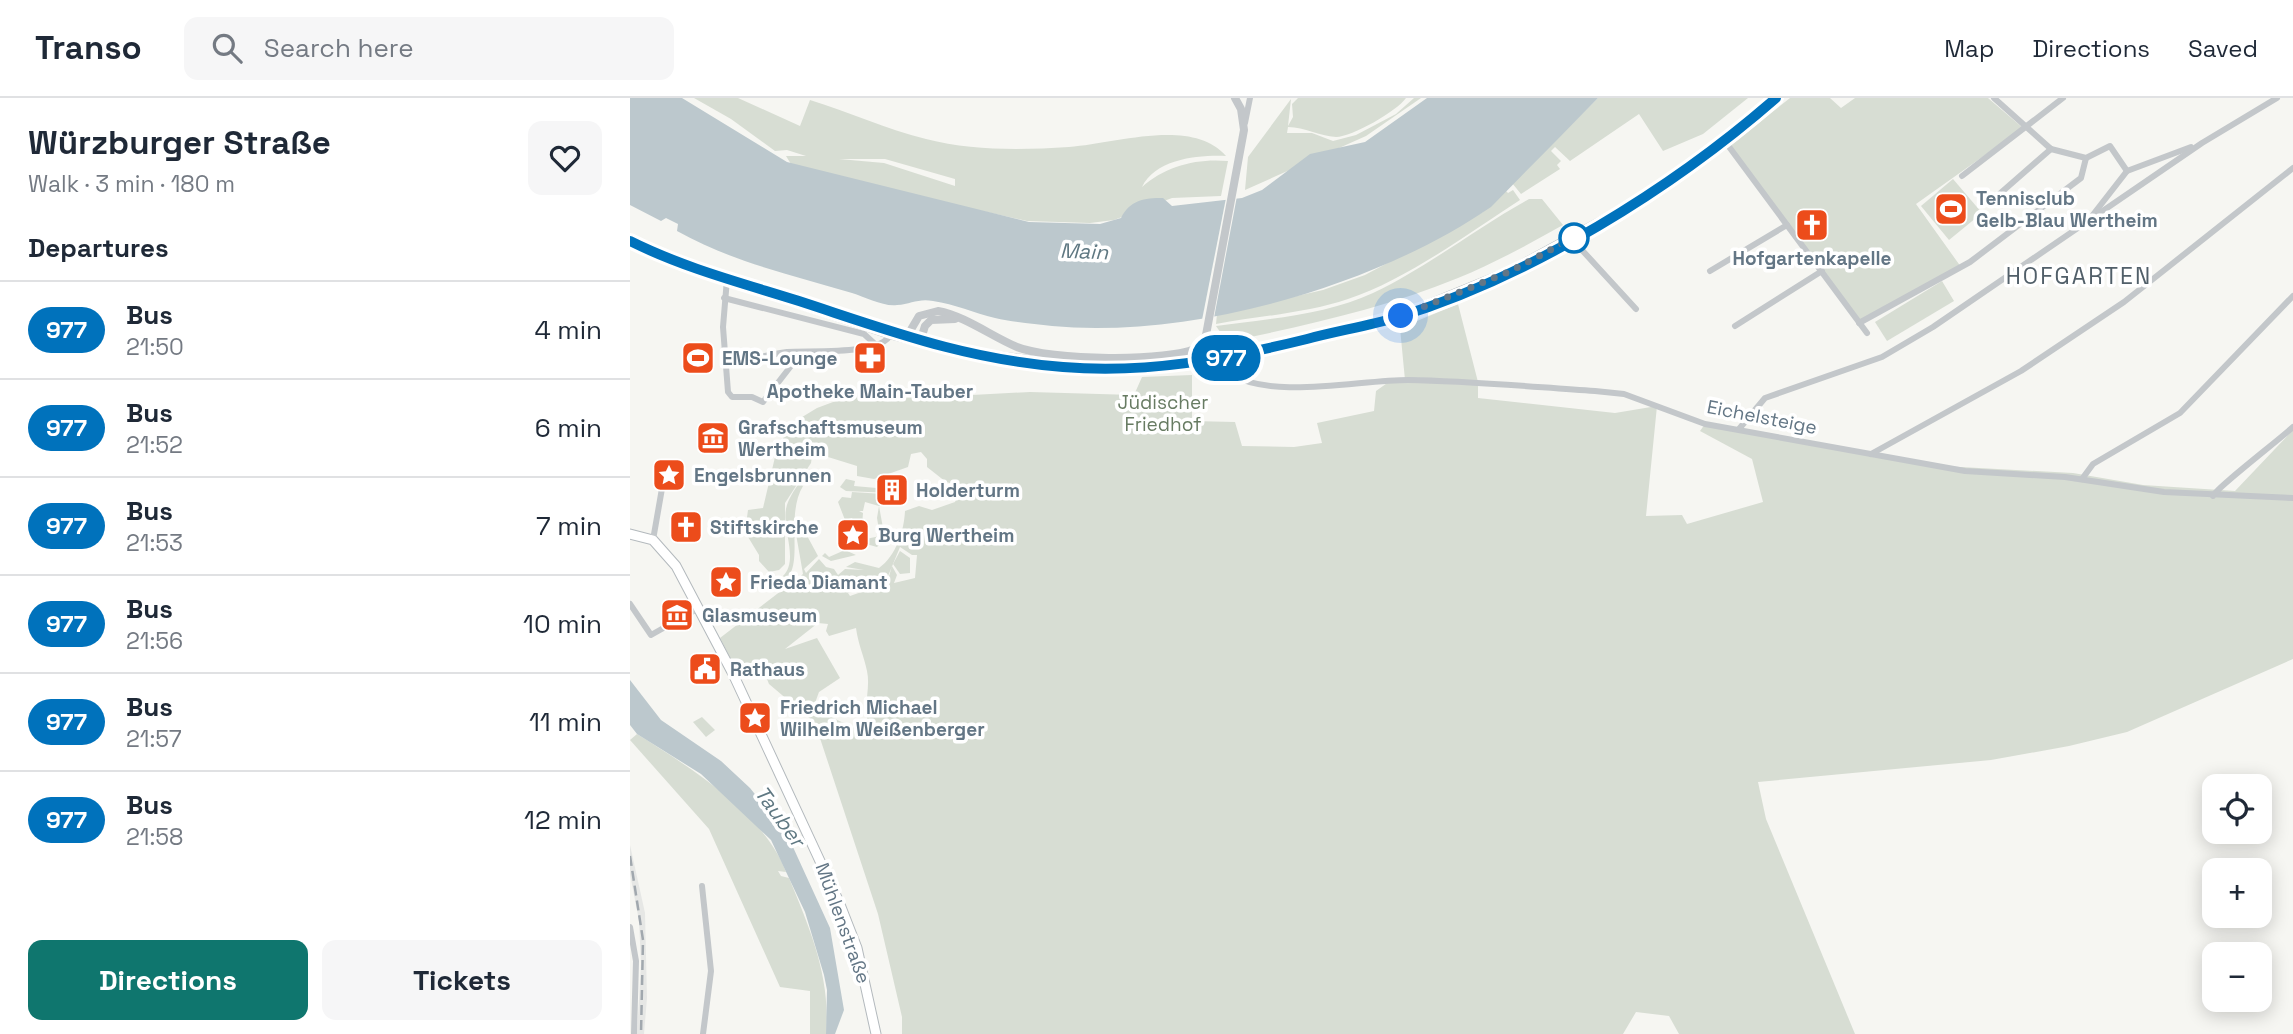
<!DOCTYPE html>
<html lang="en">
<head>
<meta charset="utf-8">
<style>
  :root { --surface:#fff; --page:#f6f6f7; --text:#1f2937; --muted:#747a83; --line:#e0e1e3; --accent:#0f766e }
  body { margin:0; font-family:"Space Grotesk",sans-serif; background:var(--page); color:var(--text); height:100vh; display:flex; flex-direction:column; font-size:26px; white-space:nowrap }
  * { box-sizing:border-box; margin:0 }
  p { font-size:23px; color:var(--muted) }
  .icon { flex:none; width:38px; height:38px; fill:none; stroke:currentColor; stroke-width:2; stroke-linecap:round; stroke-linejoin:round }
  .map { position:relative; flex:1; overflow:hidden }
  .side { display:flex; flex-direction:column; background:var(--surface); width:630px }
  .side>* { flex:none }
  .badge { padding:0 14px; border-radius:23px; font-size:24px; line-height:46px }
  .tools { position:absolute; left:1572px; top:676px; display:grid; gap:14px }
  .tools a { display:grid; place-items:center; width:70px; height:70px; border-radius:14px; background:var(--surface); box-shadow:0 4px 18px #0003; font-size:35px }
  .you { position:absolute; width:35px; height:35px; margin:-18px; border:5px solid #fff; border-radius:50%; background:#1a73e8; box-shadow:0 0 0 10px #1a73e833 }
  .map>.badge { position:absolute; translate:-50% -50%; box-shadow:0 0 0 4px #fff }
  h2 { padding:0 28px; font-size:26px; line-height:63px }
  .round { display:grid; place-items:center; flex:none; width:74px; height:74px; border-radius:14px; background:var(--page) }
  .summary { display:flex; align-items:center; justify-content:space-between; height:119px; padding:0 28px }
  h1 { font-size:33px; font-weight:800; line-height:52px }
  .action { display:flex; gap:14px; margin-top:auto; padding:14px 28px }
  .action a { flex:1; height:80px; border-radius:14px; background:var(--accent); color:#fff; font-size:28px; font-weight:800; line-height:80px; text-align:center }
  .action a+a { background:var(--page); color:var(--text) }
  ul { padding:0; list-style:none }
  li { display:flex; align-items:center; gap:21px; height:98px; padding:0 28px; border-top:2px solid var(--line) }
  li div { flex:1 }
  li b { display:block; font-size:26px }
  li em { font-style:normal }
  li .badge { min-width:77px; font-weight:700; text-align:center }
  header { display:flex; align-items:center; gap:42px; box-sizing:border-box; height:98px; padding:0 35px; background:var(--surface); border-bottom:2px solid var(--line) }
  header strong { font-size:33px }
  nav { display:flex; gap:38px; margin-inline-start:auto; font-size:24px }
  .search { width:490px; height:63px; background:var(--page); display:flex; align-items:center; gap:18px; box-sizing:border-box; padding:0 24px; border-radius:14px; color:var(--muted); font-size:26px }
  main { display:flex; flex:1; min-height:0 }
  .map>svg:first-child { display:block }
  .built { fill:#e6e7e5 }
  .green { fill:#d7ddd3; fill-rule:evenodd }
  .water { fill:#bcc8cd }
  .pier { fill:#f6f6f2 }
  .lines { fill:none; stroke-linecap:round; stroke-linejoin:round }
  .secondary-casing { stroke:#b3b9bd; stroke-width:11 }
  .minor { stroke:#c3c7ca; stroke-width:6 }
  .tertiary { stroke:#c3c7ca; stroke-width:8 }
  .secondary { stroke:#fff; stroke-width:9 }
  .rail { stroke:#a1a8ae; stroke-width:2.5; stroke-dasharray:10 5; stroke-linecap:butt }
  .minor-bridge { stroke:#c3c7ca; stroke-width:6 }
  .line-casing { stroke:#fff; stroke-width:16 }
  .line { stroke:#0072bc; stroke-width:10 }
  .walk { stroke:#637685; stroke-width:7; stroke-dasharray:0 12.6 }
  .stop-dot { fill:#fff; stroke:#0072bc; stroke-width:3.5 }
  .labels { text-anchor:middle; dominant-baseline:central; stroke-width:7; stroke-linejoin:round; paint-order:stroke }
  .poi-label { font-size:19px; font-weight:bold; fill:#637685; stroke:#fff; text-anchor:start }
  .park-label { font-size:19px; fill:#677b62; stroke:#fff }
  .street-label { font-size:19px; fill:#637685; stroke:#fff }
  .water-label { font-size:21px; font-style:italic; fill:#5f7882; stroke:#fff }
  .quarter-label { font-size:23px; letter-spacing:2px; fill:#515f69; stroke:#fff }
</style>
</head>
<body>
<header>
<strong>Transo</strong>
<div class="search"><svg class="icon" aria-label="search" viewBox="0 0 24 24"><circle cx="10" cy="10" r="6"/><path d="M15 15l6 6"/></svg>Search here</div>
<nav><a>Map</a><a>Directions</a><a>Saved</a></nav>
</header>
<main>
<section class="side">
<div class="summary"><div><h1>Würzburger Straße</h1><p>Walk · 3 min · 180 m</p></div><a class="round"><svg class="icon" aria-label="heart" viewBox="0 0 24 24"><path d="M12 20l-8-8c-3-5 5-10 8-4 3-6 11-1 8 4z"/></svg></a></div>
<h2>Departures</h2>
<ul>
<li><span class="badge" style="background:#0072bc;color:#fff">977</span><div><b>Bus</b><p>21:50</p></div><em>4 min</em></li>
<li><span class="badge" style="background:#0072bc;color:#fff">977</span><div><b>Bus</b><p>21:52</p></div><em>6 min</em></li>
<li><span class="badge" style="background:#0072bc;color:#fff">977</span><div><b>Bus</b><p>21:53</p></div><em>7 min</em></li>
<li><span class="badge" style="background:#0072bc;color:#fff">977</span><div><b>Bus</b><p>21:56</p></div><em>10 min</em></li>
<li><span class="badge" style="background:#0072bc;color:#fff">977</span><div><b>Bus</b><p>21:57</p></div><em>11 min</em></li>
<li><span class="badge" style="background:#0072bc;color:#fff">977</span><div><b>Bus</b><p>21:58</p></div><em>12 min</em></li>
</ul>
<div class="action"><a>Directions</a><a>Tickets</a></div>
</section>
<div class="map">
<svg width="1663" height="936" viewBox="0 0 1663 936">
  <rect width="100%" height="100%" fill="#f6f6f2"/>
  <polygon class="built" points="0,747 15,815 17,900 14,936 7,936 11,866 9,823 0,776"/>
  <g class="green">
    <path d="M64,0H108L170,28L180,2C219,14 256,31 296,41C342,53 392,52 439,49C485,46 562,19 596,58C567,57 526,61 512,89C535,68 567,60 598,63L591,98L542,100L484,122L460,125L397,123L164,71L156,58H176L157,52L145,53L101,21ZM209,61H255L325,81V88L254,65Z"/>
    <path d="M668,0H776C767,13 722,39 706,39C689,38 675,29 658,29L657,35H682L703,43L726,37L766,16L784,0H791L736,38L615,92L618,59L661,1L658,28L663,19L662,6Z"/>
    <polygon points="968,0 1118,0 1073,36 1033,53 1009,16 940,63 925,49 921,53 931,63 927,67 930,71 891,96 882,85"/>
    <polygon points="1160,0 1200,0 1211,10 1225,0 1358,0 1393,30 1286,106 1331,169 1229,225 1113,68 1101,47"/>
    <polygon points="1323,81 1352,115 1319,142 1291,108"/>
    <path d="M874,91L878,95L883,92L890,102C839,135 776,182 718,201C677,215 629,218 586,226L587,216L693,192L735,177L853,114Z"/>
    <path d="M899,101H912L933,127C899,146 865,165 828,180C755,210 674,228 597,244L586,228C637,221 696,217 743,195C798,169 846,130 899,101Z"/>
    <polygon points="1312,183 1324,203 1257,243 1245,224"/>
    <path d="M828,206L848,284V300L985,315L1027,308L1016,418L1052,417L1057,426L1133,404L1122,361L1070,333L1075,326L1294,367L1443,375L1513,387L1605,393L1663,332V561L1497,634L1439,648L1361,662L1128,684L1136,721L1225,936H1049L1039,918L1006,914L993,936H272V919L248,816L185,625L139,586L133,571H106L90,540L173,476L166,436L168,421L188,458L174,471L176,475L189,461L196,469L204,471L208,477L215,471L234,472L216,469L225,464L249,470C266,458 274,433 275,413L289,408L302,412L325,404L332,388L316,384L297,369V361L291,354L281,356L278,369L244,381L227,378V368L198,359L182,358L181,365L155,405V466L149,472L139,474L129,463V457L115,434L118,412L133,410L145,359L159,327L187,310L238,291L342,297L400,294L504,297L512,279L562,277V323L605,324L612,348L664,349L692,345L687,325L744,313L746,293L760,283L775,282L770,230ZM270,449L282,457H287L285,480L264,485L267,477L262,468L257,485L220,498L218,495L256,483ZM188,525L198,526L196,533L199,538L226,530C228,546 234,558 237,573C241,592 232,609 239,628L231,633L190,614L185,605L189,594L210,580L187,540L155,551Z"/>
    <polygon points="216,381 225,383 224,388 258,391 261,395 216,393 210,389"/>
    <path d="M169,385L173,388C155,418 174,465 156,481L153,478C169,462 152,432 156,411C158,401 164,393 169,385Z"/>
    <polygon points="222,394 254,396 253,408 249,408 255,441 247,449 236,446 236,441 250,438 247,420 249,408 235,404 233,413 229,413 233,415 232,428 227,430 222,420 215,422 208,404 212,399 221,400"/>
    <polygon points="215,452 226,457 201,463 192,458 195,455 199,459"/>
    <polygon points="270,453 280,460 280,475 270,476 263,466"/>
    <polygon points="72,619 85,632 76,639 63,624"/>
    <path d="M7,636C58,668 135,716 156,774L148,773L151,778L159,780C180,831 201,879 196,936H180V893L150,889L79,731L0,642Z"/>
  </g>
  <g class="water">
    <path d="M0,0H52L157,64L399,124L470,126L491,120C500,102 514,100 533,100L542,108L612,100L632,92L680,56L735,44L797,0H968C932,37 896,73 861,109C746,188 562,241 422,228C404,226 383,224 365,220C344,215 325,206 303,203C289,200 281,206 267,207C254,209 235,199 222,195C162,177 102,164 47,133L48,126L36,120L31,123L0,107Z"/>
    <polygon points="0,582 31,622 91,663 120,690 157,736 200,830 214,912 205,936 196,936 197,892 194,877 175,814 141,742 71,676 7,636 0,627"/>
  </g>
  <polygon class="pier" points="607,98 584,220 572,222 596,100"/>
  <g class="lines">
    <defs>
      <g id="secondary">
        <polyline points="0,143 97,181 261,236 331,254 459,270 575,264 771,218 881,173 1005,105 1070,60 1146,0"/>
        <polyline points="0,436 23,442 46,468 104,578 209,804 227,850 246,936"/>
      </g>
    </defs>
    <use href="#secondary" class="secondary-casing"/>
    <g class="minor">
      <polyline points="1364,0 1421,51 1456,60 1480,48 1497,73"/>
      <polyline points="615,25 620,0"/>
      <polyline points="1094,42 1237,235"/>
      <polyline points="1332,78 1433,0"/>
      <polyline points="1358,106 1421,51"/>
      <polyline points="1462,118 1497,73 1561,49"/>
      <polyline points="946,138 951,151 1006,211"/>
      <polyline points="1080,173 1157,127"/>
      <polyline points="97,181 93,229 98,294 102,299 122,299 133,304 171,255"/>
      <polyline points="94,200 234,236 246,247"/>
      <polyline points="1229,225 1340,164 1451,80 1456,60"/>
      <polyline points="1105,228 1192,173"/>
      <path d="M98,266C117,262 137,257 157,254C180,252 251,258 261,236"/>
      <path d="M597,270L600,276C644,302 728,282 778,282C841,283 903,289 965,293L994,296L1075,326L1335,373L1435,379L1534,394L1663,400"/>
      <polyline points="1109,331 1135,300 1252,259 1303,229 1572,45 1647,0"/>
      <polyline points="1241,356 1391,273 1494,204 1663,70"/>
      <polyline points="1452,381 1463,366 1550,315 1663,198"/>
      <path d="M1583,398C1585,391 1650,341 1663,329"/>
      <polyline points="23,442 34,379"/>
      <polyline points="0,506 21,537 69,510"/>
      <polyline points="72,788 81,873 73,936"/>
      <polyline points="0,829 6,863 4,936"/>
    </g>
    <g class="tertiary">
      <path d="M276,240L289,218L308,213C335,218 361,238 387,249C418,262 540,265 569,249L576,237L614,32L611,11L605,0"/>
      <polyline points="290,244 295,228 301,222 325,221"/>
    </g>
    <use href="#secondary" class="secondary"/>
    <polyline class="rail" points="0,758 13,842 11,936"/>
    <polyline class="minor-bridge" points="581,247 597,270"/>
  </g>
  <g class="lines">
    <defs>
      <path id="line" d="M0,143C54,170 112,185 169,203C261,233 334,261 433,269C517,276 596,261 677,241C707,233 738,228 768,219C900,179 1043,90 1146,0"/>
    </defs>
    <use href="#line" class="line-casing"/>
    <use href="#line" class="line"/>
    <polyline class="walk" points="771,218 881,173 946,138 944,140"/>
  </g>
  <defs>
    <symbol id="stadium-square" viewBox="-11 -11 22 22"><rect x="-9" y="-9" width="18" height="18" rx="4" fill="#ec4c1b" stroke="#fff"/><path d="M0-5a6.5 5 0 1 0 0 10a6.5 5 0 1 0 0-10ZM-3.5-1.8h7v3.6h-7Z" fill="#fff"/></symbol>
    <symbol id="church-square" viewBox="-11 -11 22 22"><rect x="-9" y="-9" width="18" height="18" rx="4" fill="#ec4c1b" stroke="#fff"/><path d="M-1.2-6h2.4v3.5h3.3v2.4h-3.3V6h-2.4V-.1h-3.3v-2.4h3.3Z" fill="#fff"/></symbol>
    <symbol id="pharmacy-square" viewBox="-11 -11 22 22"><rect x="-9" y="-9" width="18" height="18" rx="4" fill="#ec4c1b" stroke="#fff"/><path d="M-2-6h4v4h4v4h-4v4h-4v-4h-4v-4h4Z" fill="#fff"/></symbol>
    <symbol id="museum-square" viewBox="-11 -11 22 22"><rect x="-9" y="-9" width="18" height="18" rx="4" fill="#ec4c1b" stroke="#fff"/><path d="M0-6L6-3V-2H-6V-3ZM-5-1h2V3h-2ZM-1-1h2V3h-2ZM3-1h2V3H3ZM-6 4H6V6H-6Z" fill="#fff"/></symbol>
    <symbol id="sight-square" viewBox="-11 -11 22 22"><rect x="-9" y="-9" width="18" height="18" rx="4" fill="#ec4c1b" stroke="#fff"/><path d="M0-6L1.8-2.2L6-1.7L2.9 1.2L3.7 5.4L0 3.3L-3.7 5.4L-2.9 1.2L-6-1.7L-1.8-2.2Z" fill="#fff"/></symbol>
    <symbol id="building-square" viewBox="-11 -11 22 22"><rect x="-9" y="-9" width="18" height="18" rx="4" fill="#ec4c1b" stroke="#fff"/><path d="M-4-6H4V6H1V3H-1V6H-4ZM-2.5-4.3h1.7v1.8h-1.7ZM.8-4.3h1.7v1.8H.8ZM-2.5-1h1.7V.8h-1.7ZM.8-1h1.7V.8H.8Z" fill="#fff"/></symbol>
    <symbol id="civic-square" viewBox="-11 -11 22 22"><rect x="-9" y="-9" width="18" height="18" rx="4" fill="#ec4c1b" stroke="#fff"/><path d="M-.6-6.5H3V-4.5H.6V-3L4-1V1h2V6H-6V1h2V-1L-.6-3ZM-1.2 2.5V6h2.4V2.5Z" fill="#fff"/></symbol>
  </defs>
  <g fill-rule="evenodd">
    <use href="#stadium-square" x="1302" y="92" width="38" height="38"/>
    <use href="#church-square" x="1163" y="108" width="38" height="38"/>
    <use href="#stadium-square" x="49" y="241" width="38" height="38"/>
    <use href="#pharmacy-square" x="221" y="241" width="38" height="38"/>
    <use href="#museum-square" x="64" y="321" width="38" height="38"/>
    <use href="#sight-square" x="20" y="358" width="38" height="38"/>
    <use href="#building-square" x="243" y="373" width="38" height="38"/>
    <use href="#church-square" x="37" y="410" width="38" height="38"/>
    <use href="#sight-square" x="204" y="418" width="38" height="38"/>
    <use href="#sight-square" x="77" y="465" width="38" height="38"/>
    <use href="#museum-square" x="28" y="498" width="38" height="38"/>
    <use href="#civic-square" x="56" y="552" width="38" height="38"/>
    <use href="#sight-square" x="106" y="601" width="38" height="38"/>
  </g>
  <circle class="stop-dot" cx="944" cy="140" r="14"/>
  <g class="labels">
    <g class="poi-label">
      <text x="1346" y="100">Tennisclub<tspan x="1346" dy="22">Gelb-Blau Wertheim</tspan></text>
      <text x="1182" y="160" text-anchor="middle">Hofgartenkapelle</text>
      <text x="92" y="260">EMS-Lounge</text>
      <text x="240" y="293" text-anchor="middle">Apotheke Main-Tauber</text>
      <text x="108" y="329">Grafschaftsmuseum<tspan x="108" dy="22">Wertheim</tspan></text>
      <text x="64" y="377">Engelsbrunnen</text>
      <text x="286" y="392">Holderturm</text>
      <text x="80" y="429">Stiftskirche</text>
      <text x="248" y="437">Burg Wertheim</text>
      <text x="120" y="484">Frieda Diamant</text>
      <text x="72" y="517">Glasmuseum</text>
      <text x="100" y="571">Rathaus</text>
      <text x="150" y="609">Friedrich Michael<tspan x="150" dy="22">Wilhelm Weißenberger</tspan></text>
    </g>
    <g class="park-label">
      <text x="533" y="304">Jüdischer<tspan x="533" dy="22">Friedhof</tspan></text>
    </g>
    <g class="street-label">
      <text transform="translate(1132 319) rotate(11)">Eichelsteige</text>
      <text transform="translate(213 825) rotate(70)">Mühlenstraße</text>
    </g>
    <g class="water-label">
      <text transform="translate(454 153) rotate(2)">Main</text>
      <text transform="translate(150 718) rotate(54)">Tauber</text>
    </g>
    <g class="quarter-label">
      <text x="1449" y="178">HOFGARTEN</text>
    </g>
  </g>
</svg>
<div class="tools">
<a><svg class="icon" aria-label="locate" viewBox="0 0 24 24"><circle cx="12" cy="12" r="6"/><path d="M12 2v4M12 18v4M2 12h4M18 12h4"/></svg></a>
<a>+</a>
<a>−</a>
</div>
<div class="you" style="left:771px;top:218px"></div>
<b class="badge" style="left:596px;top:260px;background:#0072bc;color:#fff">977</b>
</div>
</main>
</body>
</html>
